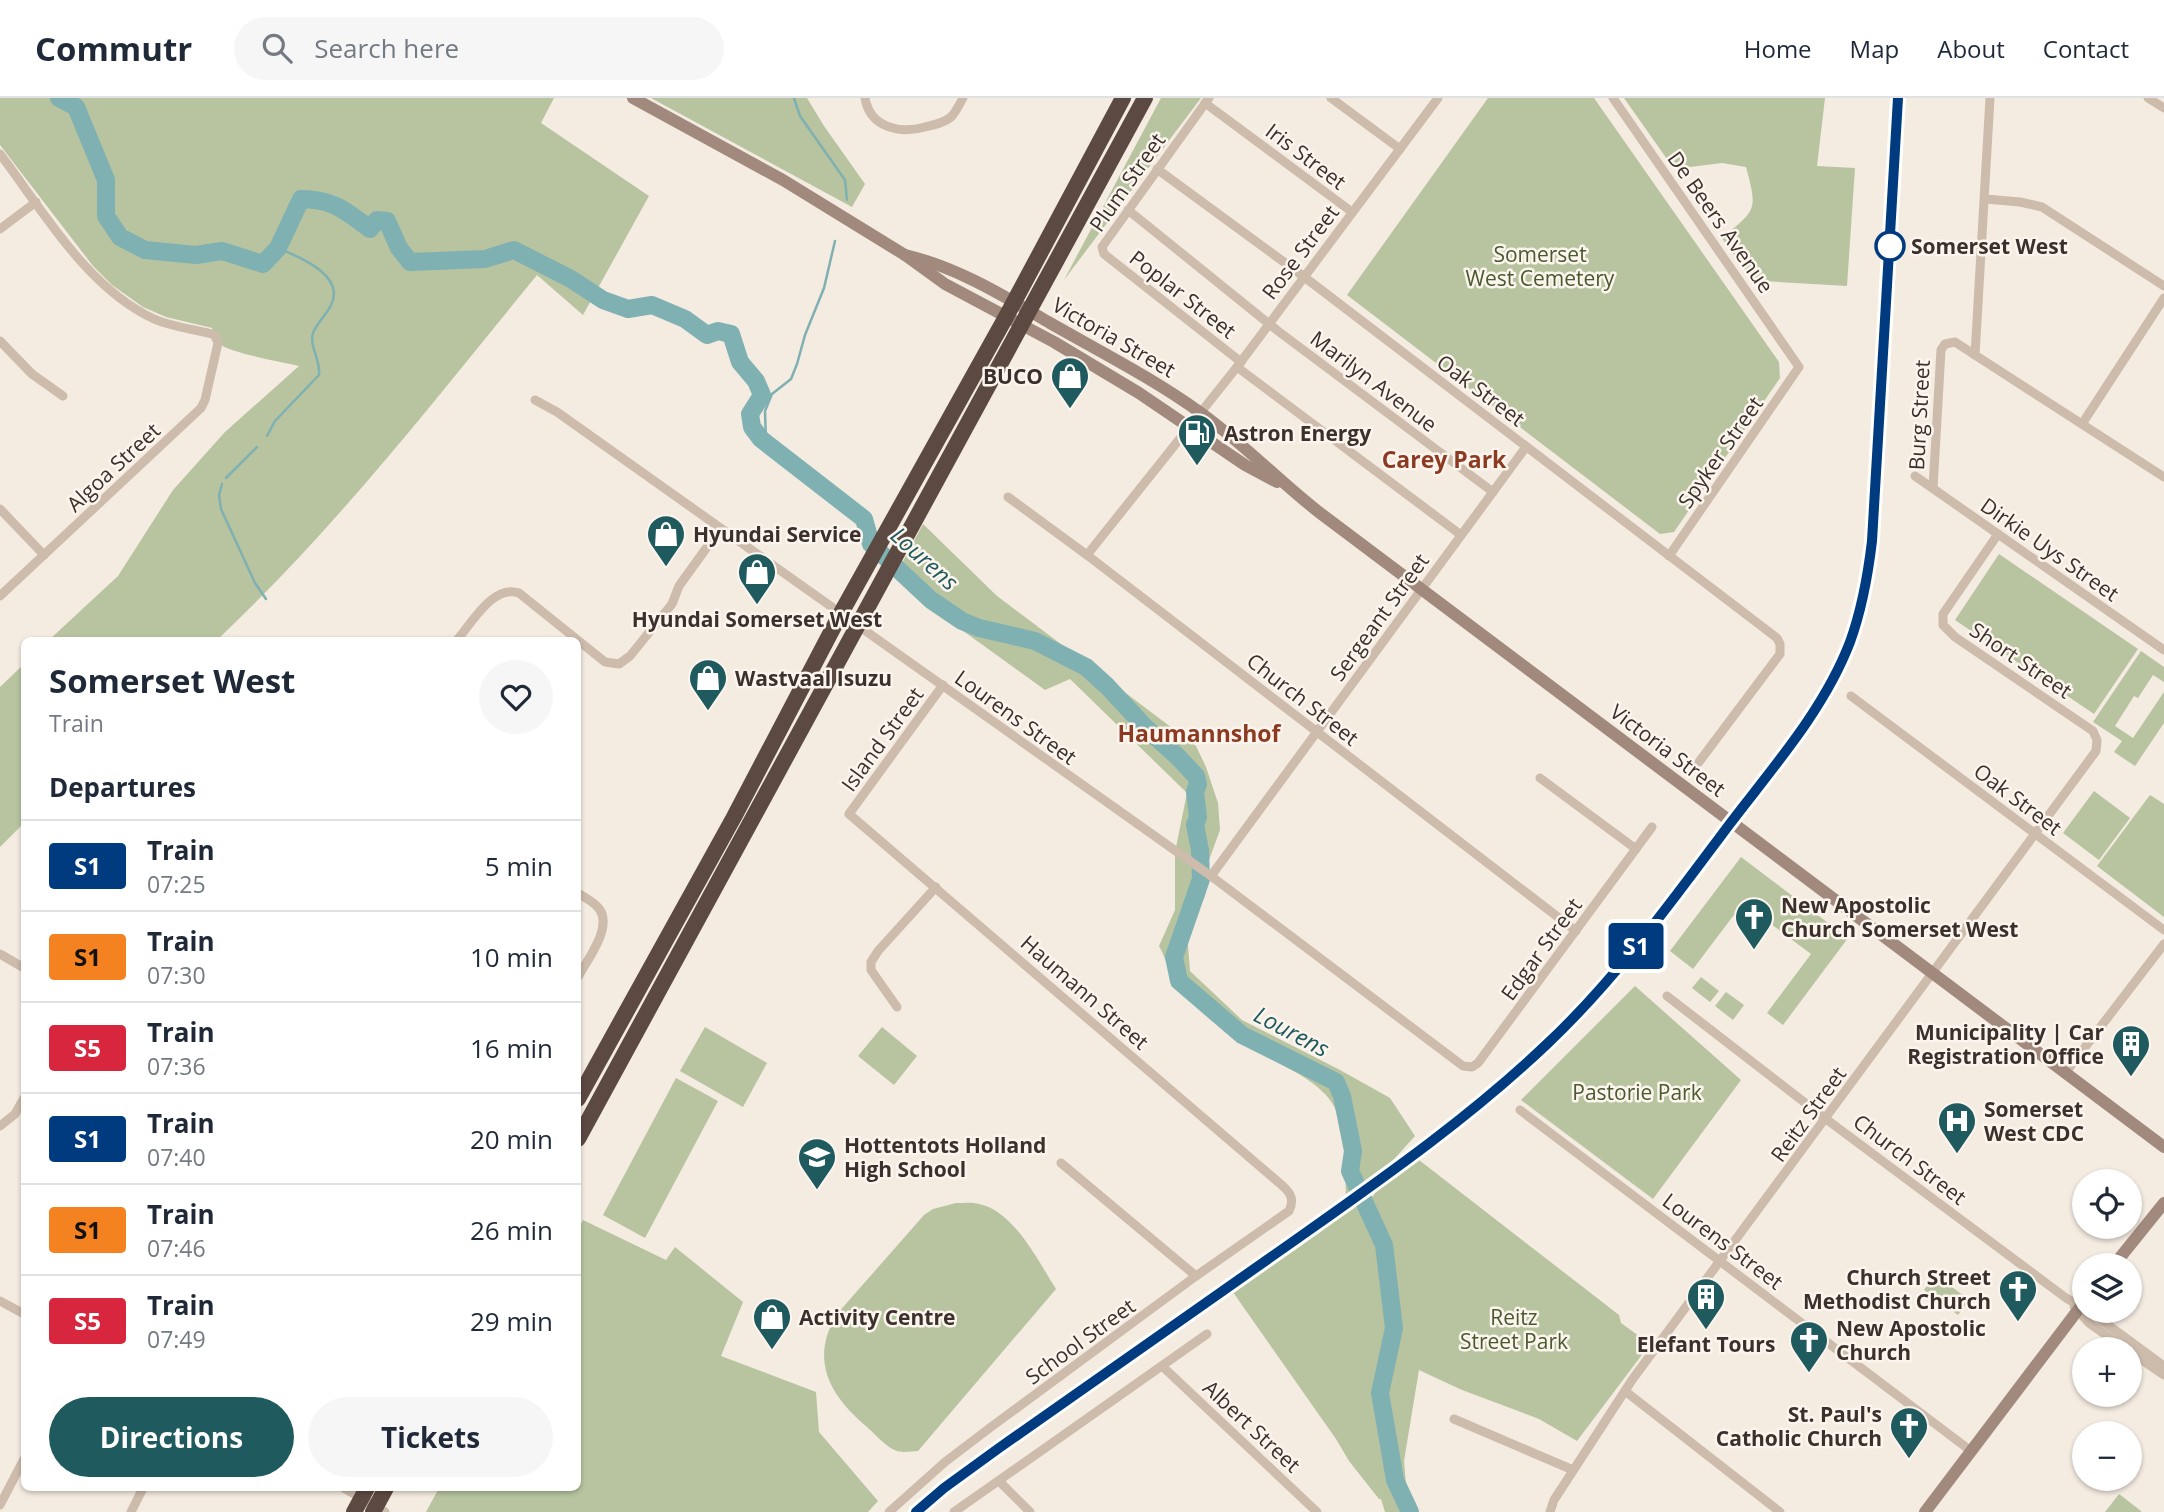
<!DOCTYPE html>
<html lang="en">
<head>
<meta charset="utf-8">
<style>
  :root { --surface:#fff; --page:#f6f6f7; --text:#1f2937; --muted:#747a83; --line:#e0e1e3; --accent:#1f5a5e }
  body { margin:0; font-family:"Open Sans",sans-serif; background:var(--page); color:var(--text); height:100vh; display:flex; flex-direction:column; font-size:26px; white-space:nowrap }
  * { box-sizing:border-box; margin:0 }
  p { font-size:23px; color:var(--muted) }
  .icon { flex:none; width:38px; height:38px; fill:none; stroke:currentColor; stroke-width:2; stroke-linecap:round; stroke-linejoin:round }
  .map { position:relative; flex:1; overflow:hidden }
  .sheet { position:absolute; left:21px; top:539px; width:560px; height:854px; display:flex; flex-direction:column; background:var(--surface); border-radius:10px; box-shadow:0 2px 5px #0004 }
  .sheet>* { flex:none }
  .badge { padding:0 14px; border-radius:5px; font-size:24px; line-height:46px }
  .buttons { position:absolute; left:2072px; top:1071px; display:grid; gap:14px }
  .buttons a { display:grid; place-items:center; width:70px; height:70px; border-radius:50%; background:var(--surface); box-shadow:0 2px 5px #0004; font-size:35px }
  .map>.badge { position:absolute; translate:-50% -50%; box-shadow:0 0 0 4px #fff }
  h2 { padding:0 28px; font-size:26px; line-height:63px }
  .round { display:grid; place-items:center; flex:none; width:74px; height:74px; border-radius:37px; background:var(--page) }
  .summary { display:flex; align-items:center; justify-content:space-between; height:119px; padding:0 28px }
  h1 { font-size:33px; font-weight:700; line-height:52px }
  .action { display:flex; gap:14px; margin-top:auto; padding:14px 28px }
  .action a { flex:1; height:80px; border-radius:42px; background:var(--accent); color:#fff; font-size:28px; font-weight:700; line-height:80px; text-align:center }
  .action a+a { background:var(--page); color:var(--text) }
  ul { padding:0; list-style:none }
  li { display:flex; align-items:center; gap:21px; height:91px; padding:0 28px; border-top:2px solid var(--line) }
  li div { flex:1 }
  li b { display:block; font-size:26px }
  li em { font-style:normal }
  li .badge { min-width:77px; font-weight:700; text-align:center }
  header { display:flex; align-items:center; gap:42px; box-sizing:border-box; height:98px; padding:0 35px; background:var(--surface); border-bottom:2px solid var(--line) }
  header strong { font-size:33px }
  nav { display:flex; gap:38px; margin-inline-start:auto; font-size:24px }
  .search { width:490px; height:63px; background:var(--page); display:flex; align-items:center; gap:18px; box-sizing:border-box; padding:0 24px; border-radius:38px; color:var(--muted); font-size:26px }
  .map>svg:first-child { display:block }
  .green { fill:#b8c4a0 }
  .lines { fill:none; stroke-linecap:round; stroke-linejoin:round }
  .stream { stroke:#7fb0b2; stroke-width:2.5 }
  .river { stroke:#7fb0b2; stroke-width:18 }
  .street { stroke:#cdbbac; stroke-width:9 }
  .secondary { stroke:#a18a7d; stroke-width:12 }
  .highway { stroke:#5c4a42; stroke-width:16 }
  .rail-casing { stroke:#3b302b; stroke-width:5 }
  .rail { stroke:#fbf5ee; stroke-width:2.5; stroke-dasharray:8; stroke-linecap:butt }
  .line-casing { stroke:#fff; stroke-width:16 }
  .line { stroke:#003b80; stroke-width:10 }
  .stop-dot { fill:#fff; stroke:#003b80; stroke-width:3.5 }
  .labels { text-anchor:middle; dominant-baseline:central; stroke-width:5; stroke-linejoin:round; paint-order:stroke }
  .street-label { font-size:21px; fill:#3b302b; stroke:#fbf5ee }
  .stop-label { font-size:21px; font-weight:bold; fill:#3b302b; stroke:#fbf5ee; text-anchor:start }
  .park-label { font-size:21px; fill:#4a5a2e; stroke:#fbf5ee }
  .poi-label { font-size:21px; font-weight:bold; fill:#3b302b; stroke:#fbf5ee; text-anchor:start }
  .neighbourhood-label { font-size:23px; font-weight:bold; fill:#8c3b22; stroke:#fbf5ee }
  .water-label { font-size:23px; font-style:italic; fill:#1f5a5e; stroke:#fbf5ee }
</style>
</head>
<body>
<header>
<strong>Commutr</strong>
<div class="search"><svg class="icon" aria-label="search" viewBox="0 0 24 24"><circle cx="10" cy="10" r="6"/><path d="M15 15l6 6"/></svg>Search here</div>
<nav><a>Home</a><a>Map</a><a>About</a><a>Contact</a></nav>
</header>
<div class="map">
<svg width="2164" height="1414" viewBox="0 0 2164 1414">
  <rect width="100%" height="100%" fill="#f4ebe1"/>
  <g class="green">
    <path d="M0,0H554L541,25L649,98L583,217L537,177C434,303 335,431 217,542H49L118,478L173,392L225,334L299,268C280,263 232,256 218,245C214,241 212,236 212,230L166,219L143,209L112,187L93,168L0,47Z"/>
    <polygon points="651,0 807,0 824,28 865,86 852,109"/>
    <polygon points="1161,0 1201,0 1064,182"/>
    <polygon points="1488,0 1594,0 1779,264 1780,280 1674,434 1660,436 1347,197"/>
    <path d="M1624,0H1825L1817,68L1855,70L1847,188L1763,183L1747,175L1722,140C1756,112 1758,113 1746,69L1722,65L1674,71Z"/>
    <path d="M923,426L997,498L1196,648L1206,669L1218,705L1220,732L1209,762L1205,798L1187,836L1190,873L1242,922L1340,972L1390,1000L1415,1038L1376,1081L1346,1102C1345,1074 1347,1038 1336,1012C1323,981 1272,964 1246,947C1228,934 1194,907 1181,891C1171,879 1166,861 1159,848L1175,812V754L1187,695L1070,581L1045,592L919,501L920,497L895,478Z"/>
    <polygon points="1999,456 2138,551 2094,616 1955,522"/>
    <polygon points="2141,553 2164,569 2164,584 2153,577 2138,600 2134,598 2115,628 2133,640 2164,594 2164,625 2135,668 2114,654 2122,643 2093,624"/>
    <polygon points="24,566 24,725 0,749 0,589"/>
    <polygon points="2094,693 2130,720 2099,762 2063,735"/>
    <polygon points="2150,697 2164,706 2164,819 2097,768"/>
    <polygon points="1741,759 1848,840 1783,927 1767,915 1811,856 1743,805 1693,871 1670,853"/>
    <polygon points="1701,879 1719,893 1710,904 1692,890"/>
    <polygon points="1635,888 1741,982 1653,1101 1521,1002"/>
    <polygon points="1726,894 1744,907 1733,922 1715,908"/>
    <polygon points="705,929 767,965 743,1009 680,973"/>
    <polygon points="882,929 917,958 894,987 858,958"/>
    <polygon points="676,980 718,1003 645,1140 603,1117"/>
    <polygon points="1419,1062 1619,1217 1621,1225 1650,1246 1577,1343 1539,1321 1462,1292 1419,1272 1404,1363 1406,1386 1415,1414 1385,1414 1381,1401 1379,1401 1349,1363 1336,1341 1230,1190 1373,1098 1377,1092"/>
    <path d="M956,1105C964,1105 972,1104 979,1106C1014,1113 1038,1163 1056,1191L918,1353C912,1353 903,1355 897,1353C887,1350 875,1336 867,1329C830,1298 809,1262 837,1216L924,1117L933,1111Z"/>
    <polygon points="583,1122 666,1162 675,1149 743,1204 721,1258 816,1294 819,1334 878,1403 868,1414 426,1414 439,1390 578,1390 578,1131"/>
    <polygon points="1935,1176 1969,1202 1958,1217 1924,1192"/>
    <polygon points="2119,1396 2141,1413 2141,1414 2105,1414"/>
  </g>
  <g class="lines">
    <g class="stream">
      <polyline points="794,0 800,18 845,82 847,102"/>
      <path d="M267,338L275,323L319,277C321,263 309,248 313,235C317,225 327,216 331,207C346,177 299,159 278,150"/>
      <polyline points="766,345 765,313 772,296 791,281 797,266 805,237 824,190 835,143"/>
      <polyline points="226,380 257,349"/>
      <polyline points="222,386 219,397 221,411 255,485 266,501"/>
    </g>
    <path class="river" d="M59,0L76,9L106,82V118L120,139L145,152L196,157L222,153L263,166L278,150L301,101C333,101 346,113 370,131L377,122L387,123L399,150L410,164L485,161L514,152L571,181L603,202L628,211L652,207L685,221L707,237L718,233L731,236L740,264L756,283L762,297L750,316L752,329L761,341L864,421L871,446L931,502L962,523L979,530L1035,543L1086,569L1107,588L1146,630L1178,659L1196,678L1198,686L1195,694L1198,719L1195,727L1200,752L1201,781L1174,859L1179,883L1242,937L1336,984L1342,998L1353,1053L1350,1073L1384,1147L1394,1230L1380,1295L1395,1382L1410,1414"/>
    <g class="street">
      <path d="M865,0C870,30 900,36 925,29C934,27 944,25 951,19C956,14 959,7 963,0"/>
      <polyline points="1209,0 1102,149 1104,156 1241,264"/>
      <polyline points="1331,0 1400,51"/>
      <polyline points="1613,0 1799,269 1669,458"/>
      <polyline points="2148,0 2164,10"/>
      <polyline points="1205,5 1352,114"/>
      <path d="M0,56C44,114 87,190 154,221C172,229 193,231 212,236L215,238L218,245L205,302L201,310L0,498"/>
      <polyline points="1157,71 1303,178 1777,540 1780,546 1780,556 1699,664"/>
      <polyline points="1985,101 2020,104 2042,109 2164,188"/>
      <polyline points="1128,112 1278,233 1493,394"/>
      <polyline points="0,131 36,104"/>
      <polyline points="0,243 32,276 63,298"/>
      <polyline points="1975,257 2164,379"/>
      <polyline points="1237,269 1461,437"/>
      <polyline points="535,302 557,314 1211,778 1463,968 1472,969 1478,965 1652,729"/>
      <polyline points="2082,326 2164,200"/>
      <polyline points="1915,378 2164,552"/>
      <polyline points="1933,390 1941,252 1945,246 1955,244 1975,257 1990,0"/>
      <polyline points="1008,399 1087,457 1576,833"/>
      <polyline points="0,411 44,457"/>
      <polyline points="1087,457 1237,269 1438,0"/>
      <path d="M457,542C472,525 493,486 519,495L605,564L619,566L630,558L672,506L679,488L720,431"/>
      <polyline points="1851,598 2164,832"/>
      <polyline points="1540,680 1636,751"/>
      <polyline points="1211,778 1526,349"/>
      <path d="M578,795C585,800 595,804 600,812C612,831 587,862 578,879"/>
      <polyline points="0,856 24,870"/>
      <polyline points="1667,898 1826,1021 2066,1200 2084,1210"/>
      <polyline points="897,909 871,872 871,864 878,853 936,789"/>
      <polyline points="2066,974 2164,846"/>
      <polyline points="1520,1012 1971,1353"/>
      <polyline points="0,1028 15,1016 24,1000"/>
      <polyline points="1061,1065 1196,1178"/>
      <polyline points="0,1203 24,1216"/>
      <polyline points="2074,1209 2089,1225 2126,1251"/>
      <polyline points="2089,1213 2164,1268"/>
      <polyline points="2130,1254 2164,1277"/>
      <polyline points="1162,1268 1317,1414"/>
      <polyline points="1625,1293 1780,1414"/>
      <polyline points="1454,1321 1573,1372"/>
      <polyline points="999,1383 1030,1414"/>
      <polyline points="344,1390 385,1414"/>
      <polyline points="0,1407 24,1361"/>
      <polyline points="131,1414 143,1390"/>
      <path d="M889,1414L945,1364L991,1329L1196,1178L1289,1113C1296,1099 1288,1092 1277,1083L849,716L943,587"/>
      <polyline points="954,1414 1207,1236"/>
      <polyline points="1550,1414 1554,1402 1632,1282 2096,653 2097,642 2093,633 1955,539 1943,527 1943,516 1998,436"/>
    </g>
    <g class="secondary">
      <polyline points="633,0 783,82 905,157 945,186 1054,244 1139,295 1245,367 1277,384"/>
      <path d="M905,157C957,169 1004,198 1050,225C1101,254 1154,281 1201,315C1244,346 1279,383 1320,415L2164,1049"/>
      <polyline points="2114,1167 2164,1105"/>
      <polyline points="1925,1414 2084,1204"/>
    </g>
    <g class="highway">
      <polyline points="578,1001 734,719 841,515 1006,219 1123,0"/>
      <polyline points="578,1041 1145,0"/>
      <polyline points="354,1414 367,1390"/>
      <polyline points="373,1414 386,1390"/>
    </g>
    <defs>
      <path id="rail" d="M916,1414L944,1390L999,1350C1095,1283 1190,1216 1286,1148C1376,1085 1466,1023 1547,946C1617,879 1675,799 1733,722C1775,666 1824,610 1850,543C1862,511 1868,477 1872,443L1898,0"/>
    </defs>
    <use href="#rail" class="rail-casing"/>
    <use href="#rail" class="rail"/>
  </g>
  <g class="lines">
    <defs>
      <path id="line" d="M916,1414L944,1390L999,1350C1097,1281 1194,1213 1291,1145C1380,1082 1468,1021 1547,946C1616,881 1672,803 1729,727C1773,669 1824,612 1850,544C1862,511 1868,477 1872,443L1898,0"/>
    </defs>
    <use href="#line" class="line-casing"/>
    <use href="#line" class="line"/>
  </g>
  <defs>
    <symbol id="shop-pin" viewBox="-11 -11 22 30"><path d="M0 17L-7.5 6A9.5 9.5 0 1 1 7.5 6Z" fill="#1f5a5e" stroke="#fbf5ee"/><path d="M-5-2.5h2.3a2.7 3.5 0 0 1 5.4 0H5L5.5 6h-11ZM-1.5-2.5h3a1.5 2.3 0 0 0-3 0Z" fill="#fff"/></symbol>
    <symbol id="fuel-pin" viewBox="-11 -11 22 30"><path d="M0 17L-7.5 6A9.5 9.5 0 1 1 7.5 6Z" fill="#1f5a5e" stroke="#fbf5ee"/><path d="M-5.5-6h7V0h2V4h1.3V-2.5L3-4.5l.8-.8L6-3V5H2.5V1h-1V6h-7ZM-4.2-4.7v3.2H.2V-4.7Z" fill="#fff"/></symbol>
    <symbol id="church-pin" viewBox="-11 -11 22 30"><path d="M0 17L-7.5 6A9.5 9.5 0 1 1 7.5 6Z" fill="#1f5a5e" stroke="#fbf5ee"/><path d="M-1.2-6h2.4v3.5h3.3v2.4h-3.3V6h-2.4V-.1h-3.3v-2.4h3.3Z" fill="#fff"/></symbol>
    <symbol id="building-pin" viewBox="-11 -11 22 30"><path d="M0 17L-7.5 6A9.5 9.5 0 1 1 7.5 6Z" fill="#1f5a5e" stroke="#fbf5ee"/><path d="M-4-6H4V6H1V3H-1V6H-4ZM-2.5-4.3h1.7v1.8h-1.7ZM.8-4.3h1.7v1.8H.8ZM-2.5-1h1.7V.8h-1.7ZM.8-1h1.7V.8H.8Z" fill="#fff"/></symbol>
    <symbol id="hospital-pin" viewBox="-11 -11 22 30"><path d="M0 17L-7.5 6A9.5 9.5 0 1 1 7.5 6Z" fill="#1f5a5e" stroke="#fbf5ee"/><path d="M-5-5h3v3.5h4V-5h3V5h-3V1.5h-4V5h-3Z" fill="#fff"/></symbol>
    <symbol id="school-pin" viewBox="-11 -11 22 30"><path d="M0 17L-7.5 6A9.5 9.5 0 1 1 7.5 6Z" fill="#1f5a5e" stroke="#fbf5ee"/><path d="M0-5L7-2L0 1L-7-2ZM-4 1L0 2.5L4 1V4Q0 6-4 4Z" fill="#fff"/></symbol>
  </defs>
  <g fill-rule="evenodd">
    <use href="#shop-pin" x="1048" y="256" width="44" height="60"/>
    <use href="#fuel-pin" x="1175" y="313" width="44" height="60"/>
    <use href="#shop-pin" x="644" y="414" width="44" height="60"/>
    <use href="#shop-pin" x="735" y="452" width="44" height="60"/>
    <use href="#shop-pin" x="686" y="558" width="44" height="60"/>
    <use href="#church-pin" x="1732" y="797" width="44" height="60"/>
    <use href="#building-pin" x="2109" y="924" width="44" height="60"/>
    <use href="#hospital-pin" x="1935" y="1001" width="44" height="60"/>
    <use href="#school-pin" x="795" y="1037" width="44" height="60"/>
    <use href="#church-pin" x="1996" y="1169" width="44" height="60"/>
    <use href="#building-pin" x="1684" y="1177" width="44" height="60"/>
    <use href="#shop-pin" x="750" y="1197" width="44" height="60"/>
    <use href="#church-pin" x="1787" y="1220" width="44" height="60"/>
    <use href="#church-pin" x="1887" y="1306" width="44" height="60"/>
  </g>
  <circle class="stop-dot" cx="1890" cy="148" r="14"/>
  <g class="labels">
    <g class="street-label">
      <text transform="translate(1306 58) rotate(37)">Iris Street</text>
      <text transform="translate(1127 84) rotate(-55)">Plum Street</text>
      <text transform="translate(1721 124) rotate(55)">De Beers Avenue</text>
      <text transform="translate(1300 154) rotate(-53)">Rose Street</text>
      <text transform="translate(1183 196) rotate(38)">Poplar Street</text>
      <text transform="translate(1114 239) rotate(30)">Victoria Street</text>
      <text transform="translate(1374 283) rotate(37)">Marilyn Avenue</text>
      <text transform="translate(1481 292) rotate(37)">Oak Street</text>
      <text transform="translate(1919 317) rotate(-87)">Burg Street</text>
      <text transform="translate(1720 354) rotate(-55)">Spyker Street</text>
      <text transform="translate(113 369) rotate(-43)">Algoa Street</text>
      <text transform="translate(2050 451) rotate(35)">Dirkie Uys Street</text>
      <text transform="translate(1379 519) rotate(-54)">Sergeant Street</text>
      <text transform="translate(2021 562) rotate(34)">Short Street</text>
      <text transform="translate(1303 601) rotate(38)">Church Street</text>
      <text transform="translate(1016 619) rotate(36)">Lourens Street</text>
      <text transform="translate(882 641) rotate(-54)">Island Street</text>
      <text transform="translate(1668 652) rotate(37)">Victoria Street</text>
      <text transform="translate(2018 701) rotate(37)">Oak Street</text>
      <text transform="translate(1541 851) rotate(-54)">Edgar Street</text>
      <text transform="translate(1085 894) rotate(41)">Haumann Street</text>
      <text transform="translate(1808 1016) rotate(-54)">Reitz Street</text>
      <text transform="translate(1910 1061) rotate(37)">Church Street</text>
      <text transform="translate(1723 1143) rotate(37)">Lourens Street</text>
      <text transform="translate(1080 1243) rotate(-36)">School Street</text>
      <text transform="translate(1252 1328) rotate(43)">Albert Street</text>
    </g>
    <g class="stop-label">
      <text x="1911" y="148">Somerset West</text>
    </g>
    <g class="park-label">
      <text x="1540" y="156">Somerset<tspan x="1540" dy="24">West Cemetery</tspan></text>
      <text x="1637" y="994">Pastorie Park</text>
      <text x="1514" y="1219">Reitz<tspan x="1514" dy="24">Street Park</tspan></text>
    </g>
    <g class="poi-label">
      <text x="1043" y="278" text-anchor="end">BUCO</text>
      <text x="1224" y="335">Astron Energy</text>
      <text x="693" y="436">Hyundai Service</text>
      <text x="757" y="521" text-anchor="middle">Hyundai Somerset West</text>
      <text x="735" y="580">Wastvaal Isuzu</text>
      <text x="1781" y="807">New Apostolic<tspan x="1781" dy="24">Church Somerset West</tspan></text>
      <text x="2104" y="934" text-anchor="end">Municipality | Car<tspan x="2104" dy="24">Registration Office</tspan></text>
      <text x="1984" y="1011">Somerset<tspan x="1984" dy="24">West CDC</tspan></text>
      <text x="844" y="1047">Hottentots Holland<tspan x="844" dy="24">High School</tspan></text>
      <text x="1991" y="1179" text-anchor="end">Church Street<tspan x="1991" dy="24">Methodist Church</tspan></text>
      <text x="799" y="1219">Activity Centre</text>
      <text x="1836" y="1230">New Apostolic<tspan x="1836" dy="24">Church</tspan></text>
      <text x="1706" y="1246" text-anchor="middle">Elefant Tours</text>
      <text x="1882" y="1316" text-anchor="end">St. Paul's<tspan x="1882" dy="24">Catholic Church</tspan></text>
    </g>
    <g class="neighbourhood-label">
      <text x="1444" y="361">Carey Park</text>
      <text x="1199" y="635">Haumannshof</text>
    </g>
    <g class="water-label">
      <text transform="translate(925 460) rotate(42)">Lourens</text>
      <text transform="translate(1292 933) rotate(28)">Lourens</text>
    </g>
  </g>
</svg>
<div class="buttons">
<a><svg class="icon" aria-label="locate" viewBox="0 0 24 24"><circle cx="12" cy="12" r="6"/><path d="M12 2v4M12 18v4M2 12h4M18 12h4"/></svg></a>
<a><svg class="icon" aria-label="layers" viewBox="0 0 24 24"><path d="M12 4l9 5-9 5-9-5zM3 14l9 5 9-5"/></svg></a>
<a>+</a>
<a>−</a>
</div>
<b class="badge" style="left:1636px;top:848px;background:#003b80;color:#fff">S1</b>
<section class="sheet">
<div class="summary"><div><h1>Somerset West</h1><p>Train</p></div><a class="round"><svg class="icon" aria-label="heart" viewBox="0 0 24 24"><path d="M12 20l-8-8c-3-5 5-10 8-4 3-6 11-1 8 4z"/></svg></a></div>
<h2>Departures</h2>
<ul>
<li><span class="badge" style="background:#003b80;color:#fff">S1</span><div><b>Train</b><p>07:25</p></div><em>5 min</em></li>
<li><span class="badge" style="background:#f58220;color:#111">S1</span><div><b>Train</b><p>07:30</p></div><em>10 min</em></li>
<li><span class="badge" style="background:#d7263d;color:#fff">S5</span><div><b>Train</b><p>07:36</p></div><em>16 min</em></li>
<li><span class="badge" style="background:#003b80;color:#fff">S1</span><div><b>Train</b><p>07:40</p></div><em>20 min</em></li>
<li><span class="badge" style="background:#f58220;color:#111">S1</span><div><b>Train</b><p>07:46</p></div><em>26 min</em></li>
<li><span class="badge" style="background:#d7263d;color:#fff">S5</span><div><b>Train</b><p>07:49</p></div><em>29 min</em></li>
</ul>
<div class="action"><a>Directions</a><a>Tickets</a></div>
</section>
</div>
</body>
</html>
